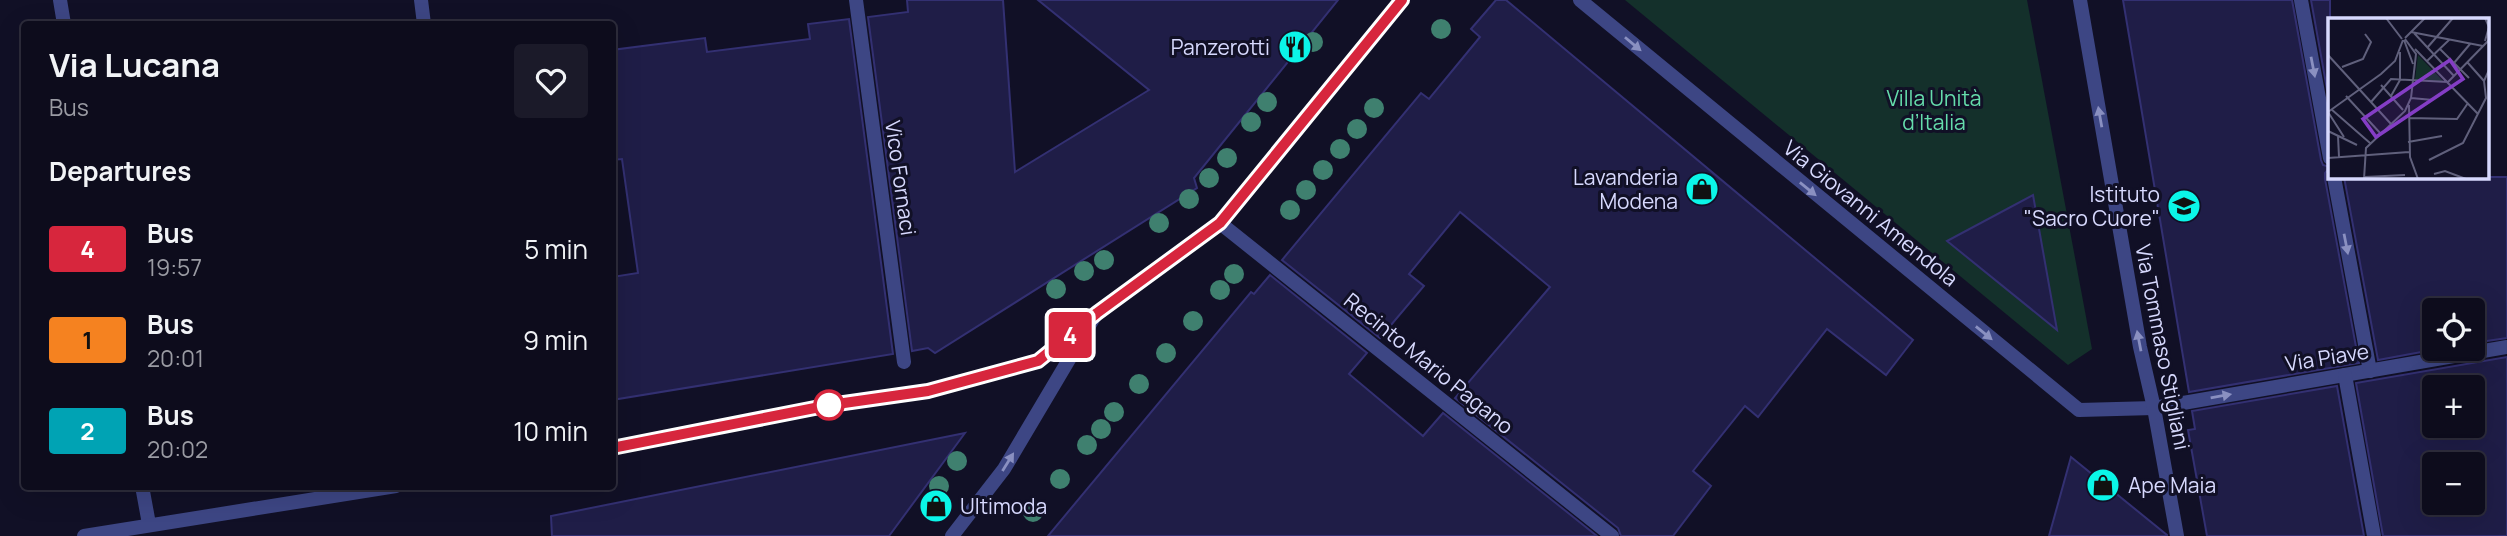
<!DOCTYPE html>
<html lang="en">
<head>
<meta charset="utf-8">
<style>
  :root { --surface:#0d0c1c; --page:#1b1a29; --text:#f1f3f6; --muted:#9a9ba3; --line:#2d2c3b }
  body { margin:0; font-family:Manrope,sans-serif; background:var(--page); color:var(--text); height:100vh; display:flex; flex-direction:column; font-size:26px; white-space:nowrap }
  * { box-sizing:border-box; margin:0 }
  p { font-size:23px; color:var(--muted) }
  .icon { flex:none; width:38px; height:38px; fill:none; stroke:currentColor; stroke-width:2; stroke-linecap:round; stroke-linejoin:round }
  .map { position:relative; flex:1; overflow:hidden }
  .details { position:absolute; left:21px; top:21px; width:595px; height:469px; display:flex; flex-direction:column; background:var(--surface); border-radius:7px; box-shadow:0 7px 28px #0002,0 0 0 2px var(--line) }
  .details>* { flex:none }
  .badge { padding:0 14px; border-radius:5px; font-size:24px; line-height:46px }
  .tools { position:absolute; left:2422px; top:298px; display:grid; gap:14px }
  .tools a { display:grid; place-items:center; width:63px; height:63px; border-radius:7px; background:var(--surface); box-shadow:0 7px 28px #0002,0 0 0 2px var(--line); font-size:35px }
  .map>.badge { position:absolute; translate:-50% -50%; box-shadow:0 0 0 4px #fff }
  h2 { padding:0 28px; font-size:26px; line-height:63px }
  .round { display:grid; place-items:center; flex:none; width:74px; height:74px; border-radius:7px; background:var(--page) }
  .overview { display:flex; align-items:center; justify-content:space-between; height:119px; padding:0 28px }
  h1 { font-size:33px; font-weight:700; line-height:52px }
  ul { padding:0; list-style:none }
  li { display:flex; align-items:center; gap:21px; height:91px; padding:0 28px }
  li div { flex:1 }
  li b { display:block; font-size:26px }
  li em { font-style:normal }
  li .badge { min-width:77px; font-weight:700; text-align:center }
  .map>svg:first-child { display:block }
  .green { fill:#14302b }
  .building { fill:#1f1d47; stroke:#333072; stroke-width:2; fill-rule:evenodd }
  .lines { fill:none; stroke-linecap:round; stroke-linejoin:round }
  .pedestrian { stroke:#3d4684; stroke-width:14 }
  .minor { stroke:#3d4684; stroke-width:14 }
  .tertiary { stroke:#3d4684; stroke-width:14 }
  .tree { fill:#3f806f }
  .oneway { fill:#8a90c1 }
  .line-casing { stroke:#fff; stroke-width:16 }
  .line { stroke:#d7263d; stroke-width:10 }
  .stop-dot { fill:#fff; stroke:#d7263d; stroke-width:3.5 }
  .labels { text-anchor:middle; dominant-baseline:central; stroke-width:6; stroke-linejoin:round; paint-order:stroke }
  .poi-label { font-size:21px; fill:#d7d9fe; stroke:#111026; text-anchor:end }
  .park-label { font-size:21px; fill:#65dcab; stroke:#111026 }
  .street-label { font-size:21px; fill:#d7d9fe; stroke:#111026 }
  .inset-road { fill:none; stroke:#60607c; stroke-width:2 }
  .view { fill:#843dc5; fill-opacity:0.15; stroke:#843dc5; stroke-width:3.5 }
  .inset-edge { fill:none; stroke:#d7d9fe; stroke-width:3.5 }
</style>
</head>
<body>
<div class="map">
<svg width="2507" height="536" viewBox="0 0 2507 536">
  <rect width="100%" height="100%" fill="#111026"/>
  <polygon class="green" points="1625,0 2027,0 2092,349 2068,365"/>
  <g class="building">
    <polygon points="907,0 1003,0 1015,172 1149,90 1038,0 1338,0 1194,178 1197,188 935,353 928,348 912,351 868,17 908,12"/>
    <polygon points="1496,0 1506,0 1913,340 1886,375 1827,329 1758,417 1745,406 1693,471 1711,486 1673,536 1621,536 1618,528 1455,398 1550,287 1460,212 1409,274 1424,286 1380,338 1282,260 1421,93 1429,99 1480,37 1471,29"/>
    <polygon points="2123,0 2292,0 2321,160 2323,165 2330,167 2325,173 2325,179 2359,363 2189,392"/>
    <polygon points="2311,0 2330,0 2330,106"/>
    <polygon points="849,19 893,354 612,400 612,277 638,273 622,159 612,160 612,50 705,38 707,52 810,39 808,24"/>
    <polygon points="2344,177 2507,177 2507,338 2473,343 2473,310 2434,310 2434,348 2443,348 2378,360"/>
    <polygon points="2033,195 2057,330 1947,241"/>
    <polygon points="1270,275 1367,353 1349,374 1423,436 1443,413 1597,536 1048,536 1251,292 1254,294"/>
    <path d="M2507,357V536H2383L2356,383ZM2434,387H2473V425H2434ZM2434,464H2473V502H2434Z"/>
    <polygon points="2337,386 2364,536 2207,536 2188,430 2195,429 2192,411"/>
    <polygon points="965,433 889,536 552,536 551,516"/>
    <polygon points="2071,457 2167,535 2167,536 2049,536"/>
  </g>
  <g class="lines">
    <polyline class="pedestrian" points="856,0 904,362"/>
    <g class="minor">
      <polyline points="60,0 64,24"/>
      <polyline points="421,0 424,24"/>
      <polyline points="1580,0 2079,410 2154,408 2507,347"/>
      <polyline points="2080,0 2140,347 2154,408 2177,536"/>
      <polyline points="2301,0 2330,158"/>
      <polyline points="2334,177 2370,371"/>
      <polyline points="1220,223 1612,536"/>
      <polyline points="2345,375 2374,536"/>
      <polyline points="142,486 149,524"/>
      <polyline points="952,536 1004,469 1096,314"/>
    </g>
    <g class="tertiary">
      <polyline points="612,448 830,405 928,391 1038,361 1097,313 1220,223 1402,0"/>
      <polyline points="84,536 396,486"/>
    </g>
  </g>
  <g class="tree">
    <circle cx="1441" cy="29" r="10"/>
    <circle cx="1313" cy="42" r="10"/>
    <circle cx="1267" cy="102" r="10"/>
    <circle cx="1374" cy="108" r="10"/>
    <circle cx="1251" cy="122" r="10"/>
    <circle cx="1357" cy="129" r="10"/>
    <circle cx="1340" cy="149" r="10"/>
    <circle cx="1227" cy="158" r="10"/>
    <circle cx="1323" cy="170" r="10"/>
    <circle cx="1209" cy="178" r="10"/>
    <circle cx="1306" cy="190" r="10"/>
    <circle cx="1189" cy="199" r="10"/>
    <circle cx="1290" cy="210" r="10"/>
    <circle cx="1159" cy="223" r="10"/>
    <circle cx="1104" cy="260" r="10"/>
    <circle cx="1084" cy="271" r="10"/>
    <circle cx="1234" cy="274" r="10"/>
    <circle cx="1056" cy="289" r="10"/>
    <circle cx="1220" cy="290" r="10"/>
    <circle cx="1193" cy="321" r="10"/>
    <circle cx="1166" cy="353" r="10"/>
    <circle cx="1139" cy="384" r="10"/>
    <circle cx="1114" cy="412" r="10"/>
    <circle cx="1101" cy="429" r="10"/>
    <circle cx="1087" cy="445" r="10"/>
    <circle cx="957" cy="461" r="10"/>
    <circle cx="1060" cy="479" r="10"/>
    <circle cx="939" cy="486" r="10"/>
    <circle cx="1033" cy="512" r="10"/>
  </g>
  <defs><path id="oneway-solid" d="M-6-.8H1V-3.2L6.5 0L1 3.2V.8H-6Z" transform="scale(1.75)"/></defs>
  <g class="oneway">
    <use href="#oneway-solid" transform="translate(1633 44) rotate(40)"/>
    <use href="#oneway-solid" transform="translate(2313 67) rotate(79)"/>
    <use href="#oneway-solid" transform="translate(2100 117) rotate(-100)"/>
    <use href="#oneway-solid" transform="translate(1808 189) rotate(39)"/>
    <use href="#oneway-solid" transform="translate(2346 244) rotate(79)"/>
    <use href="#oneway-solid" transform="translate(1984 333) rotate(39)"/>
    <use href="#oneway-solid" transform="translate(2139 341) rotate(-101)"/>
    <use href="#oneway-solid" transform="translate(2221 396) rotate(-10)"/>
    <use href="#oneway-solid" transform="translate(1008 462) rotate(-58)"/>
  </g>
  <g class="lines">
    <defs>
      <polyline id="line" points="612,448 830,405 928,391 1038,361 1097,313 1220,223 1402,0"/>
    </defs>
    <use href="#line" class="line-casing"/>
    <use href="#line" class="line"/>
  </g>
  <defs>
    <symbol id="restaurant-disc" viewBox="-11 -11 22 22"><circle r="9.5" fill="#0bf6e8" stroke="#111026"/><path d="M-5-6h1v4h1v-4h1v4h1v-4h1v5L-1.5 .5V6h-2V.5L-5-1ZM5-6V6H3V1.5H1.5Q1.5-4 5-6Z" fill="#111"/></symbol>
    <symbol id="shop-disc" viewBox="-11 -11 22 22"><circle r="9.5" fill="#0bf6e8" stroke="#111026"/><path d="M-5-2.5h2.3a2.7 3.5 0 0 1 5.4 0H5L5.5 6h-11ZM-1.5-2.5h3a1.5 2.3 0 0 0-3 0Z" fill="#111"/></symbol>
    <symbol id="school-disc" viewBox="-11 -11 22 22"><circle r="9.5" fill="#0bf6e8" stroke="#111026"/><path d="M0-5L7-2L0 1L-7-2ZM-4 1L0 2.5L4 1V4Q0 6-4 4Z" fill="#111"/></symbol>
  </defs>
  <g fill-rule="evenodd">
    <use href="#restaurant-disc" x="1276" y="28" width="38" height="38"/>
    <use href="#shop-disc" x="1683" y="170" width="38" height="38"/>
    <use href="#school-disc" x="2165" y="187" width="38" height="38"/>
    <use href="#shop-disc" x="2084" y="466" width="38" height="38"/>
    <use href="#shop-disc" x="917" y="487" width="38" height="38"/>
  </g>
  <circle class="stop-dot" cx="829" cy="405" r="14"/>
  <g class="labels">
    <g class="poi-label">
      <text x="1270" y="47">Panzerotti</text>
      <text x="1678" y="177">Lavanderia<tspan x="1678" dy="24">Modena</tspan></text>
      <text x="2160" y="194">Istituto<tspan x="2160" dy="24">"Sacro Cuore"</tspan></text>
      <text x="2128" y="485" text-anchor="start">Ape Maia</text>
      <text x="960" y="506" text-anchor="start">Ultimoda</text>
    </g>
    <g class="park-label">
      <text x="1934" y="98">Villa Unità<tspan x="1934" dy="24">d’Italia</tspan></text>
    </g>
    <g class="street-label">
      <text transform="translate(901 178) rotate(82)">Vico Fornaci</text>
      <text transform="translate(1871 213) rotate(39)">Via Giovanni Amendola</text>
      <text transform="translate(2163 347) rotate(79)">Via Tommaso Stigliani</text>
      <text transform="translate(2327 357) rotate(-9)">Via Piave</text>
      <text transform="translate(1429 363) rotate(39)">Recinto Mario Pagano</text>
    </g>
  </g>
  <g transform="translate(2328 18)">
    <rect width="161" height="161" fill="#111026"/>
    <path d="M90,37L116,64L87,62Z" fill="#14302b"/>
    <path class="inset-road" d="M58,0L74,21M157,0L161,9L157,23M83,14L155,28M86,15L126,58M77,20L97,0M76,22L85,46M99,30L125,0M87,31L150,96M112,31L141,60M0,37L63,106M99,43L121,22M126,45L142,26M140,45L156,63M14,49L35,41L43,24L37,16M120,64L161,22M53,67L75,92M18,78L53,116M63,78L72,62V34M83,80L105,82M43,84L63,61L120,64M81,87L82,139L90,161M3,91L42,125M0,94L53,56L67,43L75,22M0,94L16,119M81,100L129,101L140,85M0,113L29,127M10,118L11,139M80,124L114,118M0,140L81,134M101,142L135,125L158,80L156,63L161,52M106,156L117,153L138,161M37,159L77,157M36,161L38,130L77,93L83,80L88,36L77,21"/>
    <path class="view" d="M122,42L135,61L48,119L35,101Z"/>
    <rect width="161" height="161" class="inset-edge"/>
  </g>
</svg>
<div class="tools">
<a><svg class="icon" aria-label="locate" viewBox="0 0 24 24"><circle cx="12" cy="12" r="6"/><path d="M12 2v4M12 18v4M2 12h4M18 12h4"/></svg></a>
<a>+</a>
<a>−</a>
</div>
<b class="badge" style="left:1070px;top:335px;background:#d7263d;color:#fff">4</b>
<section class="details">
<div class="overview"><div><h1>Via Lucana</h1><p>Bus</p></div><a class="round"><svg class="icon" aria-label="heart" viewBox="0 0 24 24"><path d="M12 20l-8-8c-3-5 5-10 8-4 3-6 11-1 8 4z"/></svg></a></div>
<h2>Departures</h2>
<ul>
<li><span class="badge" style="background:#d7263d;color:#fff">4</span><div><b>Bus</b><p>19:57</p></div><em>5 min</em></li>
<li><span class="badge" style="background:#f58220;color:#111">1</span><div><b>Bus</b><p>20:01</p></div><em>9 min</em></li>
<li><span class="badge" style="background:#00a3b4;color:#fff">2</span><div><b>Bus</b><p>20:02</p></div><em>10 min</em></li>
</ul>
</section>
</div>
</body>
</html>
